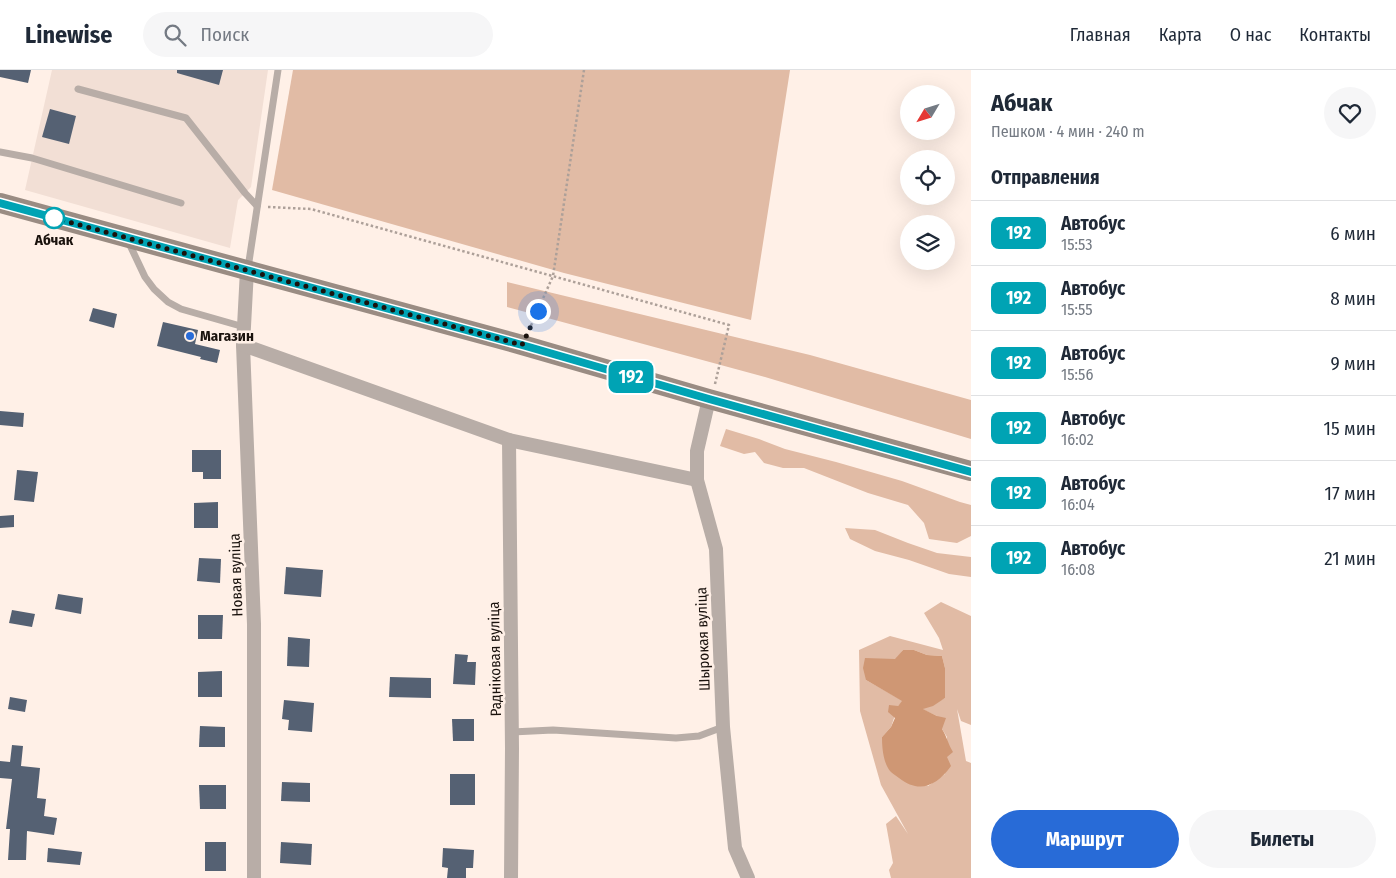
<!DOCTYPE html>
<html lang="ru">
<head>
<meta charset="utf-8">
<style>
  :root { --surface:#fff; --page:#f6f6f7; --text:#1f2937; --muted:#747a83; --line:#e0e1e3; --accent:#286bd7 }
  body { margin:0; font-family:"Fira Sans Condensed",sans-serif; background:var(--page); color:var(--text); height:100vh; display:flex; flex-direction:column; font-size:19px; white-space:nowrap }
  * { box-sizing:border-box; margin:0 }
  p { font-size:16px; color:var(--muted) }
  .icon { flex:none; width:28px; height:28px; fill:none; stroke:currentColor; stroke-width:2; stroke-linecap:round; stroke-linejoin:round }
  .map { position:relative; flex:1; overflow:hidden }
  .sheet { display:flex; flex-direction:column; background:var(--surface); width:425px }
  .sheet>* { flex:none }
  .badge { padding:0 10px; border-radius:8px; font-size:18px; line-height:32px }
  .needle { width:32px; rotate:232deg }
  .controls { position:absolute; left:900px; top:15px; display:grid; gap:10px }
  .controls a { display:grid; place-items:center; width:55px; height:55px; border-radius:50%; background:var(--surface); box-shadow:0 5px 20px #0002; font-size:25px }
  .you { position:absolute; width:25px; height:25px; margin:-12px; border:4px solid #fff; border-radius:50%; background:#1a73e8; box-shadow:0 0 0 8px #1a73e833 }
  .map>.badge { position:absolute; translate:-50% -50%; box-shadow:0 0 0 2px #fff }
  h2 { padding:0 20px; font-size:19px; line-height:45px }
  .round { display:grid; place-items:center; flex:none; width:52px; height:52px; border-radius:26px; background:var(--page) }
  .head { display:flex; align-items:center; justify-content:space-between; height:85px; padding:0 20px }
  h1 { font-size:24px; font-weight:700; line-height:38px }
  .primary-button { display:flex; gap:10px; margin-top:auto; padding:10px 20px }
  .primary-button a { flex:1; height:58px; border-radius:30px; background:var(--accent); color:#fff; font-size:20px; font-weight:700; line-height:58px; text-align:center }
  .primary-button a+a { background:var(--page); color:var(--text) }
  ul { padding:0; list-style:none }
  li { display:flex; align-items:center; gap:15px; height:65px; padding:0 20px; border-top:1px solid var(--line) }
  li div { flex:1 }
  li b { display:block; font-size:19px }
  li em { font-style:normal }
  li .badge { min-width:55px; font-weight:700; text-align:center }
  header { display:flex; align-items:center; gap:30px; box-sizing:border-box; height:70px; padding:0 25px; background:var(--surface); border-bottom:1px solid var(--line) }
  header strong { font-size:24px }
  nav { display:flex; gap:28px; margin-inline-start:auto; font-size:18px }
  .search { width:350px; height:45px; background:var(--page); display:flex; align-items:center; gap:12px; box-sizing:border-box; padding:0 18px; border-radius:28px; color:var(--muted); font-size:19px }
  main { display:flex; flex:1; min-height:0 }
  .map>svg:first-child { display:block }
  .built { fill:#f2dfd5 }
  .green { fill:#e1bba5; fill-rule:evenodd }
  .water { fill:#cf9774 }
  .building { fill:#556173 }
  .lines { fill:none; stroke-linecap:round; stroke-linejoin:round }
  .path { stroke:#ada099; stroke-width:2.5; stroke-dasharray:2.5 2.5; stroke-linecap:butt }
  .lane { stroke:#b8ada7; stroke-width:7 }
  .street { stroke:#b8ada7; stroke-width:14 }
  .secondary { stroke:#9a8c83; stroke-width:20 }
  .line-casing { stroke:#fff; stroke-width:11 }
  .line { stroke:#00a3b4; stroke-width:8 }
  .walk { stroke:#1a120d; stroke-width:5; stroke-dasharray:0 9 }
  .stop-dot { fill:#fff; stroke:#00a3b4; stroke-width:2.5 }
  .poi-dot { fill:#286bd7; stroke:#fff0e7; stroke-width:2 }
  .labels { text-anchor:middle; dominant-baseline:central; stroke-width:5; stroke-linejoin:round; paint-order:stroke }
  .stop-label { font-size:15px; font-weight:bold; fill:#1a120d; stroke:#fff0e7 }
  .poi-label { font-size:15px; font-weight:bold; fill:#1a120d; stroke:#fff0e7; text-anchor:start }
  .street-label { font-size:15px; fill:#1a120d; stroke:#fff0e7 }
</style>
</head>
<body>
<header>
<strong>Linewise</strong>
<div class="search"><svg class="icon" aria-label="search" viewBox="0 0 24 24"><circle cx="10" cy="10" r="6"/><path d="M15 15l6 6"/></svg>Поиск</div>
<nav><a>Главная</a><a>Карта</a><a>О нас</a><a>Контакты</a></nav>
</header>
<main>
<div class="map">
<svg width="971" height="808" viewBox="0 0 971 808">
  <rect width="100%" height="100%" fill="#fff0e7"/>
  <polygon class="built" points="52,0 268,0 251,117 238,130 230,178 25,120"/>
  <g class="green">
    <polygon points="293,0 790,0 751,250 564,203 272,120"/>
    <polygon points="507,212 810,285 971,330 971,369 765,307 507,237"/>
    <polygon points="726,359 759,369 785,379 836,392 902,411 960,432 971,435 971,466 957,473 929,469 924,453 908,435 868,423 804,398 783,398 764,393 755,382 744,384 720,376"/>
    <polygon points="845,458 875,460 908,473 937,483 971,487 971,507 949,504 909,490 875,481 850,469"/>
    <path d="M941,532L971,546V655L961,651L957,639L966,691L971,693V808H891L889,800L893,793L886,754L896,746L908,764L881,715L860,641L859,580L890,566L943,580L939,568L924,543ZM903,580H914L927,585L942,586L945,598V628L922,639L937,646L942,659L947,667L945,704L928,716L882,667L891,657L898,636L903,631L866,610L896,589Z"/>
  </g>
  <path class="water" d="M903,580H914L927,585L942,586L945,598V628L933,636L923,639L937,646L946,648L942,659C947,667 948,674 953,682L947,687L951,696C937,716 919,724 899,708C896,706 892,703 890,701C883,692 882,677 882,667L891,657L895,648L888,642L889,635L898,636L902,631L866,610L863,598L865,588L895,589Z"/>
  <g class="building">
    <polygon points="0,0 31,0 28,13 0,7"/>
    <polygon points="177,0 223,0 219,15 177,3"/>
    <polygon points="50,39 76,46 69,74 42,67"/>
    <polygon points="93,238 117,244 114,258 89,251"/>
    <polygon points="163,252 198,260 195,274 220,280 217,293 200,289 201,287 157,276"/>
    <polygon points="0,341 24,343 23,357 0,355"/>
    <polygon points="192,380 221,380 221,409 203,409 203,402 192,402"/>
    <polygon points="17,400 38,402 34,432 14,430"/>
    <polygon points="218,432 218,458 194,458 194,433"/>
    <polygon points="14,445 14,457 0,458 0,446"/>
    <polygon points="199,488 221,489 220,513 197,511"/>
    <polygon points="286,497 323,500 321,527 284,524"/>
    <polygon points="58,524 83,528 81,544 55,539"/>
    <polygon points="12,540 35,544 32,557 9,553"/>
    <polygon points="198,545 223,545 222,569 198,569"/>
    <polygon points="288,567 310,569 309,597 287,596"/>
    <polygon points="455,584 468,585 467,592 476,592 475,615 453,614"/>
    <polygon points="222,601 222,627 198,627 198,602"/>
    <polygon points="390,607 431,608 431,628 389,627"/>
    <polygon points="10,627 27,630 25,642 8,639"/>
    <polygon points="284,630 314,633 312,662 288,660 289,650 282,649"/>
    <polygon points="452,649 474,649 474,671 453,671"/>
    <polygon points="200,656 225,657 225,677 199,677"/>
    <polygon points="12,675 23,676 21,696 40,698 37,728 46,729 44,746 57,748 54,765 27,761 26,790 8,790 10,759 6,759 12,709 0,708 0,691 10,692"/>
    <rect x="450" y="704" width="25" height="31"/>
    <polygon points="282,712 310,713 310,732 281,731"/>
    <polygon points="199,715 226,715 226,739 200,739"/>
    <rect x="205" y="772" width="21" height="29"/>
    <polygon points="281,772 312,774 311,795 280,793"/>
    <polygon points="48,778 82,782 80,795 47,792"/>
    <polygon points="443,778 474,780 473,798 466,798 466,808 447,808 448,798 442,797"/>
  </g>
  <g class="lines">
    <g class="path">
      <polyline points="268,137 311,139 729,255 715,314"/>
      <polyline points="529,260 553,206 584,0"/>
    </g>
    <g class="lane">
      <polyline points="78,19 186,48 245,123 257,136"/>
      <polyline points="0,82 32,88 181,133"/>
      <polyline points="128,171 145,207 154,219 168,232 181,239 244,257"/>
      <polyline points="248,198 278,0"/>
      <polyline points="512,662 553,660 676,668 699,666 723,657"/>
    </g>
    <g class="street">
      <polyline points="247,200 243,275 254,554 254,808"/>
      <polyline points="243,275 509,370 697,410"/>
      <polyline points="709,329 697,381 697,410 716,479 723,657 735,778 748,808"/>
      <polyline points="509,370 512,678 511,808"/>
    </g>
    <polyline class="secondary" points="0,133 522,275 709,329 971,401"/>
  </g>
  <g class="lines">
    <defs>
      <polyline id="line" points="0,133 522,275 709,329 971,402"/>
    </defs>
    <use href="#line" class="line-casing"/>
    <use href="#line" class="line"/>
    <polyline class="walk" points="54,148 522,275 538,241"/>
  </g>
  <circle class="stop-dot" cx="54" cy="148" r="10"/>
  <circle class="poi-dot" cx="190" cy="266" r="5"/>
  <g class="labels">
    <g class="stop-label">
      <text x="54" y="170">Абчак</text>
    </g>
    <g class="poi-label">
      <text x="200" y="266">Магазин</text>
    </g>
    <g class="street-label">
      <text transform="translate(236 505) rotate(-92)">Новая вуліца</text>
      <text transform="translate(703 569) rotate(-92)">Шырокая вуліца</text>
      <text transform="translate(495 589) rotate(-91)">Радніковая вуліца</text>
    </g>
  </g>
</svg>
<div class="controls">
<a><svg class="needle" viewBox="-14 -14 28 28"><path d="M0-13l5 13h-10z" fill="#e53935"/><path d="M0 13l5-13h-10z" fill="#747a83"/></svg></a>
<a><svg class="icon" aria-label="locate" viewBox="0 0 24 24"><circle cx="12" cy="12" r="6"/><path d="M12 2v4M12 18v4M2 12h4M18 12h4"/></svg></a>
<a><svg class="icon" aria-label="layers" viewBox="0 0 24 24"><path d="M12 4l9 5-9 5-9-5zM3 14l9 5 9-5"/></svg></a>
</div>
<div class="you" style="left:538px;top:241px"></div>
<b class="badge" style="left:631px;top:307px;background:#00a3b4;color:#fff">192</b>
</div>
<section class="sheet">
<div class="head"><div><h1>Абчак</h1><p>Пешком · 4 мин · 240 m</p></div><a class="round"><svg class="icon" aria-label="heart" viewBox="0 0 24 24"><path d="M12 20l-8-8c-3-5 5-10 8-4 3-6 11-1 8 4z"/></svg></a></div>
<h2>Отправления</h2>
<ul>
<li><span class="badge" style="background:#00a3b4;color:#fff">192</span><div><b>Автобус</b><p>15:53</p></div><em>6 мин</em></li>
<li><span class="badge" style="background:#00a3b4;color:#fff">192</span><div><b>Автобус</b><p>15:55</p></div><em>8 мин</em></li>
<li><span class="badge" style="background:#00a3b4;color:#fff">192</span><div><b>Автобус</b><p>15:56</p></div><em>9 мин</em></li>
<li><span class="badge" style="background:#00a3b4;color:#fff">192</span><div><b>Автобус</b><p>16:02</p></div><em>15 мин</em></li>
<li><span class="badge" style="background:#00a3b4;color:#fff">192</span><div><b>Автобус</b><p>16:04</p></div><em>17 мин</em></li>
<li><span class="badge" style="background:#00a3b4;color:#fff">192</span><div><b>Автобус</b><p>16:08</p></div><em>21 мин</em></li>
</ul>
<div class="primary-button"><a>Маршрут</a><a>Билеты</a></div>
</section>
</main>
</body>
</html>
